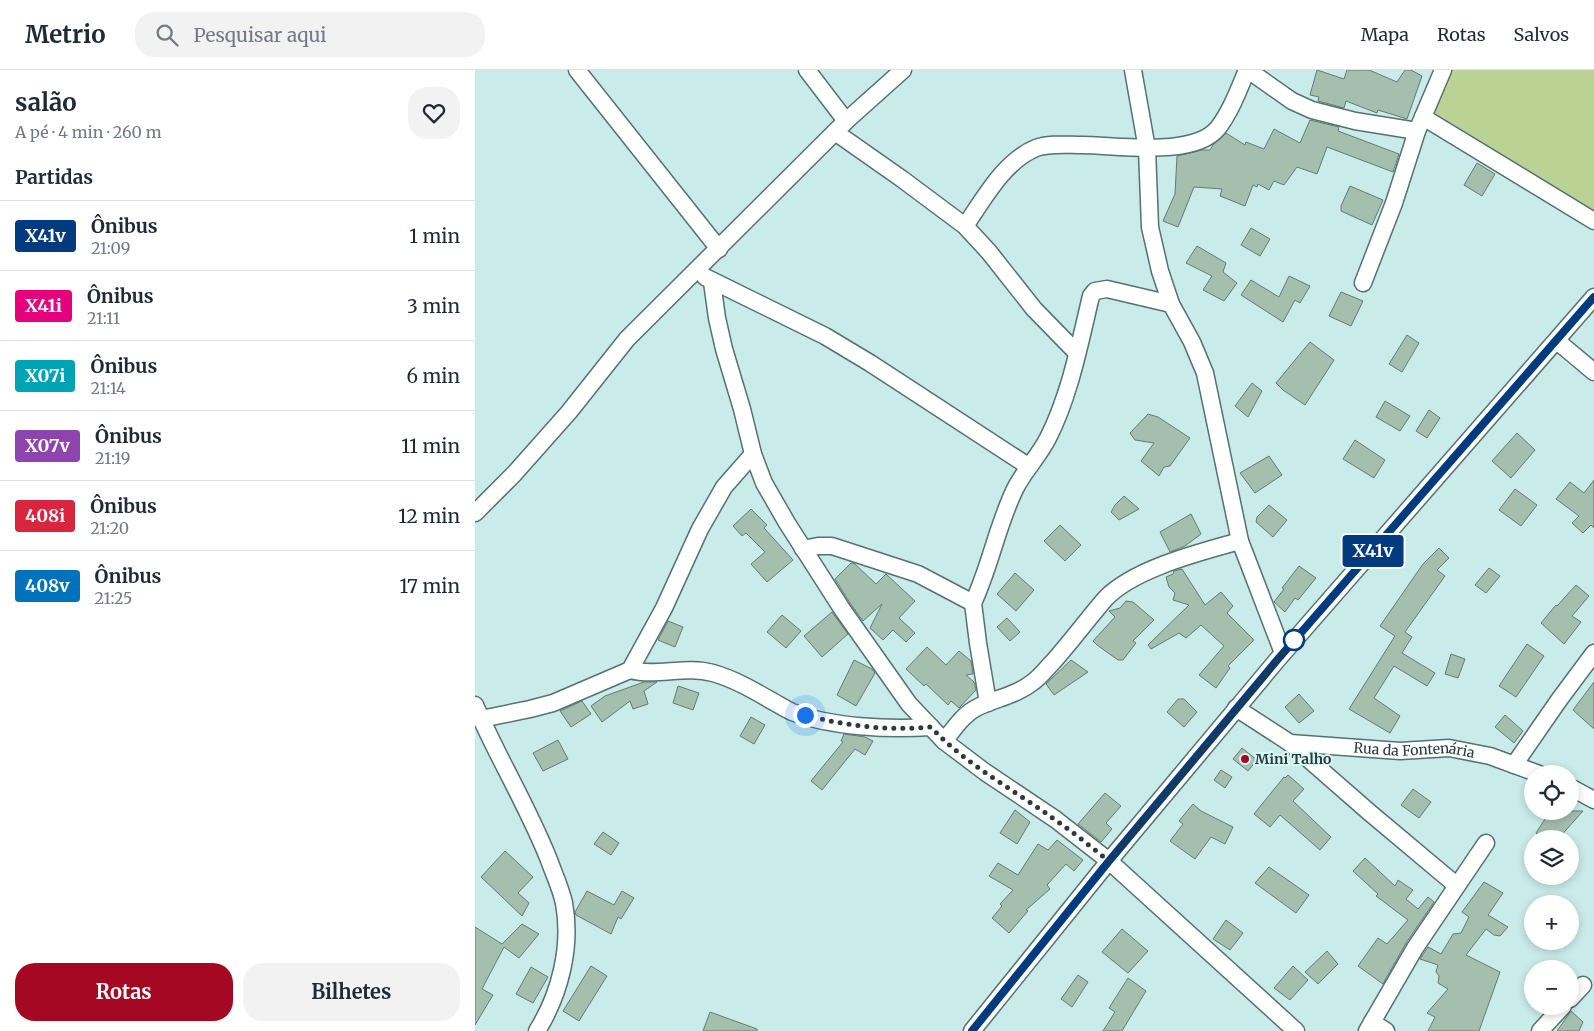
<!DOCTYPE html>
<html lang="pt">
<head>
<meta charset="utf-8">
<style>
  :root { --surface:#fff; --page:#f2f2f3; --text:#1f2937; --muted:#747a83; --line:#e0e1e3; --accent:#a40823 }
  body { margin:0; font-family:Merriweather,serif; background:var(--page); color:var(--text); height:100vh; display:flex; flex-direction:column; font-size:19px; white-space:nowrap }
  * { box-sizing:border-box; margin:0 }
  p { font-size:16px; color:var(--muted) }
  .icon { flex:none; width:28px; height:28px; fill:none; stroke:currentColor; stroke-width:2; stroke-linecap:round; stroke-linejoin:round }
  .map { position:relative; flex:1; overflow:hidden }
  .details { display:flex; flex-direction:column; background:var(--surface); width:475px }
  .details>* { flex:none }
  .badge { padding:0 10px; border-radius:4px; font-size:18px; line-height:32px }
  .controls { position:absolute; left:1049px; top:695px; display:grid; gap:10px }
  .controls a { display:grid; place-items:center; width:55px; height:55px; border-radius:50%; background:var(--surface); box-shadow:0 2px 8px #0003; font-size:25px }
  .you { position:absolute; width:25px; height:25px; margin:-12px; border:4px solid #fff; border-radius:50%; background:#1a73e8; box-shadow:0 0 0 8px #1a73e833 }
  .map>.badge { position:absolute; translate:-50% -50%; box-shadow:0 0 0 2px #fff }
  h2 { padding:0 15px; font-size:19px; line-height:45px }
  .round { display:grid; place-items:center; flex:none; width:52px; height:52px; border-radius:20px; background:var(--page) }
  .headline { display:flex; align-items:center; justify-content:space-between; height:85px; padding:0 15px }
  h1 { font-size:24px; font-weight:700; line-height:38px }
  .action { display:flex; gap:10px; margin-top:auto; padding:10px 15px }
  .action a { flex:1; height:58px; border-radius:20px; background:var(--accent); color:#fff; font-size:20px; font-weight:700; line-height:58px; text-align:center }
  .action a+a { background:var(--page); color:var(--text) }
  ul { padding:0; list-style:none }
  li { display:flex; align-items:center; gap:15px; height:70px; padding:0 15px; border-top:1px solid var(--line) }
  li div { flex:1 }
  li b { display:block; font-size:19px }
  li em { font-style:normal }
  li .badge { min-width:55px; font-weight:700; text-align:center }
  header { display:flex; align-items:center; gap:30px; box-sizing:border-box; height:70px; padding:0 25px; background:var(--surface); border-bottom:1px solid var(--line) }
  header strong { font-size:24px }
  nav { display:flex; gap:28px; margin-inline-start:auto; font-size:18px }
  .search { width:350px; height:45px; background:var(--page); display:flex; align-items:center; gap:12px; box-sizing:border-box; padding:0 18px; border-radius:20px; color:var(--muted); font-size:19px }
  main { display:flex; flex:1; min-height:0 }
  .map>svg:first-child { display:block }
  .green { fill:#bad294 }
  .building { fill:#a5bfaf; stroke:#637c6e }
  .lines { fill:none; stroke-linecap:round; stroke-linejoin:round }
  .minor-casing { stroke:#537271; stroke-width:19 }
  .minor { stroke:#fff; stroke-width:16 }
  .line-casing { stroke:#fff; stroke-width:11 }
  .line { stroke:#003b80; stroke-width:8 }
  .walk { stroke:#2c3a39; stroke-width:5; stroke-dasharray:0 9 }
  .stop-dot { fill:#fff; stroke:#003b80; stroke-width:2.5 }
  .poi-dot { fill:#a40823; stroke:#d6f8f7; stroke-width:2 }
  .labels { text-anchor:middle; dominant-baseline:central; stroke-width:4; stroke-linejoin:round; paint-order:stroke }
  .street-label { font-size:14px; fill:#2c3a39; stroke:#d6f8f7 }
  .poi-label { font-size:14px; font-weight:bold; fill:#2c3a39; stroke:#d6f8f7; text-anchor:start }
</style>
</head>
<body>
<header>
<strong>Metrio</strong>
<div class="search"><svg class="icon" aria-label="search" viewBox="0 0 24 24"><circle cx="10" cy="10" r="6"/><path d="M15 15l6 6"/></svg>Pesquisar aqui</div>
<nav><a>Mapa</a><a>Rotas</a><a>Salvos</a></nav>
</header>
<main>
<section class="details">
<div class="headline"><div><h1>salão</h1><p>A pé · 4 min · 260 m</p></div><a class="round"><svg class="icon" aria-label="heart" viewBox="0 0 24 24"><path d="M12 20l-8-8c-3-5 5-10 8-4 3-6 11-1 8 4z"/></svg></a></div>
<h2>Partidas</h2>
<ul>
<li><span class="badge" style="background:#003b80;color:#fff">X41v</span><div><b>Ônibus</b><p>21:09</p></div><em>1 min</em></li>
<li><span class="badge" style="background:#e6007e;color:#fff">X41i</span><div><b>Ônibus</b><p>21:11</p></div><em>3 min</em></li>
<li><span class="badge" style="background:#00a3b4;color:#fff">X07i</span><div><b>Ônibus</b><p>21:14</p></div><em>6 min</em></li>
<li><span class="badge" style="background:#8e44ad;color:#fff">X07v</span><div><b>Ônibus</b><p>21:19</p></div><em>11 min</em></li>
<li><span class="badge" style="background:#d7263d;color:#fff">408i</span><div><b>Ônibus</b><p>21:20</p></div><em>12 min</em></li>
<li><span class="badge" style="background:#0072bc;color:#fff">408v</span><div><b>Ônibus</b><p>21:25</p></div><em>17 min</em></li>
</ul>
<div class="action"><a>Rotas</a><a>Bilhetes</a></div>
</section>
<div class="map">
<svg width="1119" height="961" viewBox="0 0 1119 961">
  <rect width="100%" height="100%" fill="#c9ebea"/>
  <polygon class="green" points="974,0 1119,0 1119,149 959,48 955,38"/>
  <g class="building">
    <polygon points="842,0 869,9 872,0 894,0 922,12 930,0 936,0 947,6 932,49 903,40 902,43 871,31 869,38 843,31 844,27 835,25"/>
    <polygon points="835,50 864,57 863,61 924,84 918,102 852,77 842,104 822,97 809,115 799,111 794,120 783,114 782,117 778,115 770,136 745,126 747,119 719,117 703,157 688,151 700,124 702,86 727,80 735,80 738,75 751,63 770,75 771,72 789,79 799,59 825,73"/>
    <polygon points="1002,93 1020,104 1007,126 989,115"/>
    <polygon points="875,116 908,130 897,155 866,141 866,136"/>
    <polygon points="776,158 795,169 785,186 766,175"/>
    <polygon points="722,176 751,193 748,202 762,213 749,231 728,220 737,206 711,193"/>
    <polygon points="814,206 835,216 825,233 820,230 808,252 766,225 776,210 804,227"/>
    <polygon points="866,222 888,231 876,256 854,246"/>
    <polygon points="932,265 944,273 927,302 914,294"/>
    <polygon points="835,272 859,290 830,335 808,320 801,313"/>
    <polygon points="777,313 787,321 773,347 760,336"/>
    <polygon points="910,331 935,346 925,361 901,347"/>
    <polygon points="954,340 965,348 952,368 941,361"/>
    <polygon points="673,344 683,347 715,368 695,396 689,397 684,406 666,391 679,373 660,370 655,363"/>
    <polygon points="1042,363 1060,380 1036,408 1017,391"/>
    <polygon points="880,370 910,390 899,408 868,389"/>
    <polygon points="794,386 807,405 780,423 765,403"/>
    <polygon points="1119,410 1119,458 1116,455 1108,463 1097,453 1104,446 1081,429 1095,412 1109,423"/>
    <polygon points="1040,419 1062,435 1046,456 1024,440"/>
    <polygon points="649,426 664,439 644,450 636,442 640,435"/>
    <polygon points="794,435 812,450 798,467 781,452 782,447"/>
    <polygon points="276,439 292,455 289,458 318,490 292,512 276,494 290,482 271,463 267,466 258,456"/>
    <polygon points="716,444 726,464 710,476 695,482 685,462"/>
    <polygon points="585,455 606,475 590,491 569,471"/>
    <polygon points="964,478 974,488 962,500 970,506 930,562 937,567 927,583 960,603 952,616 919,596 899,628 925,646 915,663 874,639 920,566 905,556 948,494"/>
    <polygon points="376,493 380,494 401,514 411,504 440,531 424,548 440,563 431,572 418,560 408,570 395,558 407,534 388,551 375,533 360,509"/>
    <polygon points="824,496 841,508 823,530 820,528 810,542 799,532 809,519 807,518"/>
    <polygon points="1014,498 1025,506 1011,523 1000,515"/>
    <polygon points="707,499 730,535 746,522 758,536 752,543 779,570 753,596 755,598 741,618 724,605 749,576 726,555 711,568 704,563 676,579 673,575 714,535 698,530 700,523 694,517 691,507 698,504 699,501"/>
    <polygon points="540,503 559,520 541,541 522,524"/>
    <polygon points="1101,515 1114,526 1097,546 1106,552 1089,574 1066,553 1081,535 1082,536"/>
    <polygon points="651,531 658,532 679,550 658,571 661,573 648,590 643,590 622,575 618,571 640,547 634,541 645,538"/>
    <polygon points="357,542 373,564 347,587 329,566"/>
    <polygon points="307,545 326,561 311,578 292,562"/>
    <polygon points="532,548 545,562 535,571 522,557"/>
    <polygon points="193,551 208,557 200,577 183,570"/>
    <polygon points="1052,574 1069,586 1041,627 1024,616"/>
    <polygon points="452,577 471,595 484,581 496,591 498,604 491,605 499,612 501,620 484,638 476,631 473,635 451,614 449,616 431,599"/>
    <polygon points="976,584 990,589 983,608 970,604"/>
    <polygon points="379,590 397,599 400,603 381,636 362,625"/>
    <polygon points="596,590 613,602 579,625 571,614"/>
    <polygon points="169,612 182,612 169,621 173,634 158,639 155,631 127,652 116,636 130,626"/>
    <polygon points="1119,612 1119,659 1098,640"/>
    <polygon points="203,616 224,623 218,640 198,633"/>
    <polygon points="824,624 839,641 824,653 810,637"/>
    <polygon points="703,629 709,629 722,642 709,657 692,642"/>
    <polygon points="107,631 116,644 96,657 85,641"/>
    <polygon points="1030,645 1048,661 1039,673 1020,657"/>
    <polygon points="276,647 290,655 279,674 265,666"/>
    <polygon points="369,664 390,667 398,671 390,685 380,679 347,720 336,711 368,672 366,671"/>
    <polygon points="83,670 93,689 68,701 58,683"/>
    <polygon points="767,678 782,690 773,701 758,689"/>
    <polygon points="746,700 757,707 750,718 739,710"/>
    <polygon points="813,705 829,719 818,731 856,767 845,780 805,745 795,757 779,744 809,707 810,708"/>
    <polygon points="938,719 956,732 944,748 926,735"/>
    <polygon points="630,723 646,736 631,753 637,759 626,772 603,754"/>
    <polygon points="718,734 726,741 758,757 750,774 736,767 720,789 695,771 708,754 704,751"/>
    <polygon points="540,740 555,752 542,774 525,763"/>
    <polygon points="1075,741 1108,741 1083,769 1070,769 1061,763"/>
    <polygon points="128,762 144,773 136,785 119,774"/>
    <polygon points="582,770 608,790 599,801 591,794 572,815 575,819 551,840 553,841 534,863 517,848 527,836 525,834 538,820 514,806 523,793 543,805 563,774 573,780"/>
    <polygon points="30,781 58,807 43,823 54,833 47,846 6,807"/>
    <polygon points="890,788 920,816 923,810 938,820 931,829 943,839 953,827 959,832 931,873 908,914 883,896 903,868 912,874 933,850 901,826 903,824 878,801"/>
    <polygon points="794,797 834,825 821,843 780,813"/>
    <polygon points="1009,812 1028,823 1013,845 1033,857 1025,866 1019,865 1011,859 991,885 1025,902 1004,961 953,961 960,947 952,943 973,919 963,913 964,906 961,902 963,895 945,889 953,877 966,884 978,864 986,863 994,847 987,842"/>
    <polygon points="112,821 139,835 147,821 159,828 146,849 143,847 136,864 101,845 100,842"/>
    <polygon points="751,850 768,863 755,880 738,869"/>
    <polygon points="47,854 64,864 44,888 29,877 7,919 18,925 0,955 0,857 27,874"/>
    <polygon points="647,859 673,881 653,903 627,882"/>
    <polygon points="852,881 863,894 843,914 830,902"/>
    <polygon points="116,896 132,906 104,951 88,941"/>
    <polygon points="818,896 833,910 815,930 799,918"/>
    <polygon points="56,897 73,907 58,933 41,924"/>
    <polygon points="603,905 613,912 597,937 586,929"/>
    <polygon points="653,908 671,921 647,961 628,961 640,942 634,938"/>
    <polygon points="1096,941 1108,952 1104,961 1082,961"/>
    <polygon points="235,942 282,959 282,961 228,961"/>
  </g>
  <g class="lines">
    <defs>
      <g id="minor">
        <polyline points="102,0 244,179"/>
        <polyline points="332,0 371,51"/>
        <polyline points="658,0 672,79 675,157 685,201 696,234 717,272 730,303 765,471 808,583"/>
        <polyline points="773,0 817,31 837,40 880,51 942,61"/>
        <polyline points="948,47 1119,151"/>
        <polyline points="360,62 427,109 490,156 514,182 559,239 602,283"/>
        <path d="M490,156C509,129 529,91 561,78C574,73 593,75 607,75C642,75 719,88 743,58C756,41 764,19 772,0"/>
        <polyline points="230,207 350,266 395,293 553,396"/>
        <polyline points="237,212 242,248 249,279 267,339 278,384 289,413 312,453 367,539 434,634 469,671 510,702 580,749 634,791 821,961"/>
        <polyline points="888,213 919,133 942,61 968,0"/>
        <polyline points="1082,271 1119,302"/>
        <polyline points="0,443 39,404 94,342 152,269 371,51 428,0"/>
        <path d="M328,479L343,476H357L443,504L498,533C515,497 522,456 540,419C549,401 564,386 573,368C595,325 605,272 616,226L620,221L632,219L696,234"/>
        <polyline points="498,533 503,573 513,633"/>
        <path d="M155,600C182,607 211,595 238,603C259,609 278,620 297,631C303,634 310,639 317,642C356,657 414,660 456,657"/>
        <path d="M0,635C23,688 53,737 74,790C79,804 86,819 89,833C97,877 85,924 62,961"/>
        <path id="s1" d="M761,638L815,673L925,681L974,678L1015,686L1064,704"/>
        <polyline points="6,649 55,639 78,633 155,600 189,538 225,459 249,417 278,384"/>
        <path d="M469,671C479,659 488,644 503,637C522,628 542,625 558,612C565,607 571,599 577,593C595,573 612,550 630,529C658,499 725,482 765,471"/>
        <polyline points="815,673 894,742 981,815"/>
        <polyline points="1039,695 1084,630 1119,583"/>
        <polyline points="1095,717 1119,730"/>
        <polyline points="1095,929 1108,915"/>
        <polyline points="897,952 911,961"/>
        <polyline points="497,961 634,791 803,589 1119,227"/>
        <polyline points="892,961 940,878 1011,773"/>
        <polyline points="1065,961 1088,936"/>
      </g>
    </defs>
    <use href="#minor" class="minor-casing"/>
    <use href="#minor" class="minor"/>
  </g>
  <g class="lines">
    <defs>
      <polyline id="line" points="497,961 634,791 803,589 1119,227"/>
    </defs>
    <use href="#line" class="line-casing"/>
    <use href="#line" class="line"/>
    <path class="walk" d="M330,645C371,656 413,661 456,657C491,695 538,719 579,749C598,762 616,777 634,791L821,568L819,570"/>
  </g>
  <circle class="stop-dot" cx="819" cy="570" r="10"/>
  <circle class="poi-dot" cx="770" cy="689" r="5"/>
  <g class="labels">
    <g class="street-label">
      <text stroke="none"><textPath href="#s1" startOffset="189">Rua da Fontenária</textPath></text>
    </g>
    <g class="poi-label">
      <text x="780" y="689">Mini Talho</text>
    </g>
  </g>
</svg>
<div class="controls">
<a><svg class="icon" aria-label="locate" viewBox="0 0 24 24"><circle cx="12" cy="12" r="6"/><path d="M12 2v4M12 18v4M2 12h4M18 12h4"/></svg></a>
<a><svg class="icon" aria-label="layers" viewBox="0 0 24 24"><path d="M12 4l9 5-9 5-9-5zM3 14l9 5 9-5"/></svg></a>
<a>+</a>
<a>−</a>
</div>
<div class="you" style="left:330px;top:645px"></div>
<b class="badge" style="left:898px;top:481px;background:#003b80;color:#fff">X41v</b>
</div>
</main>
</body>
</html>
